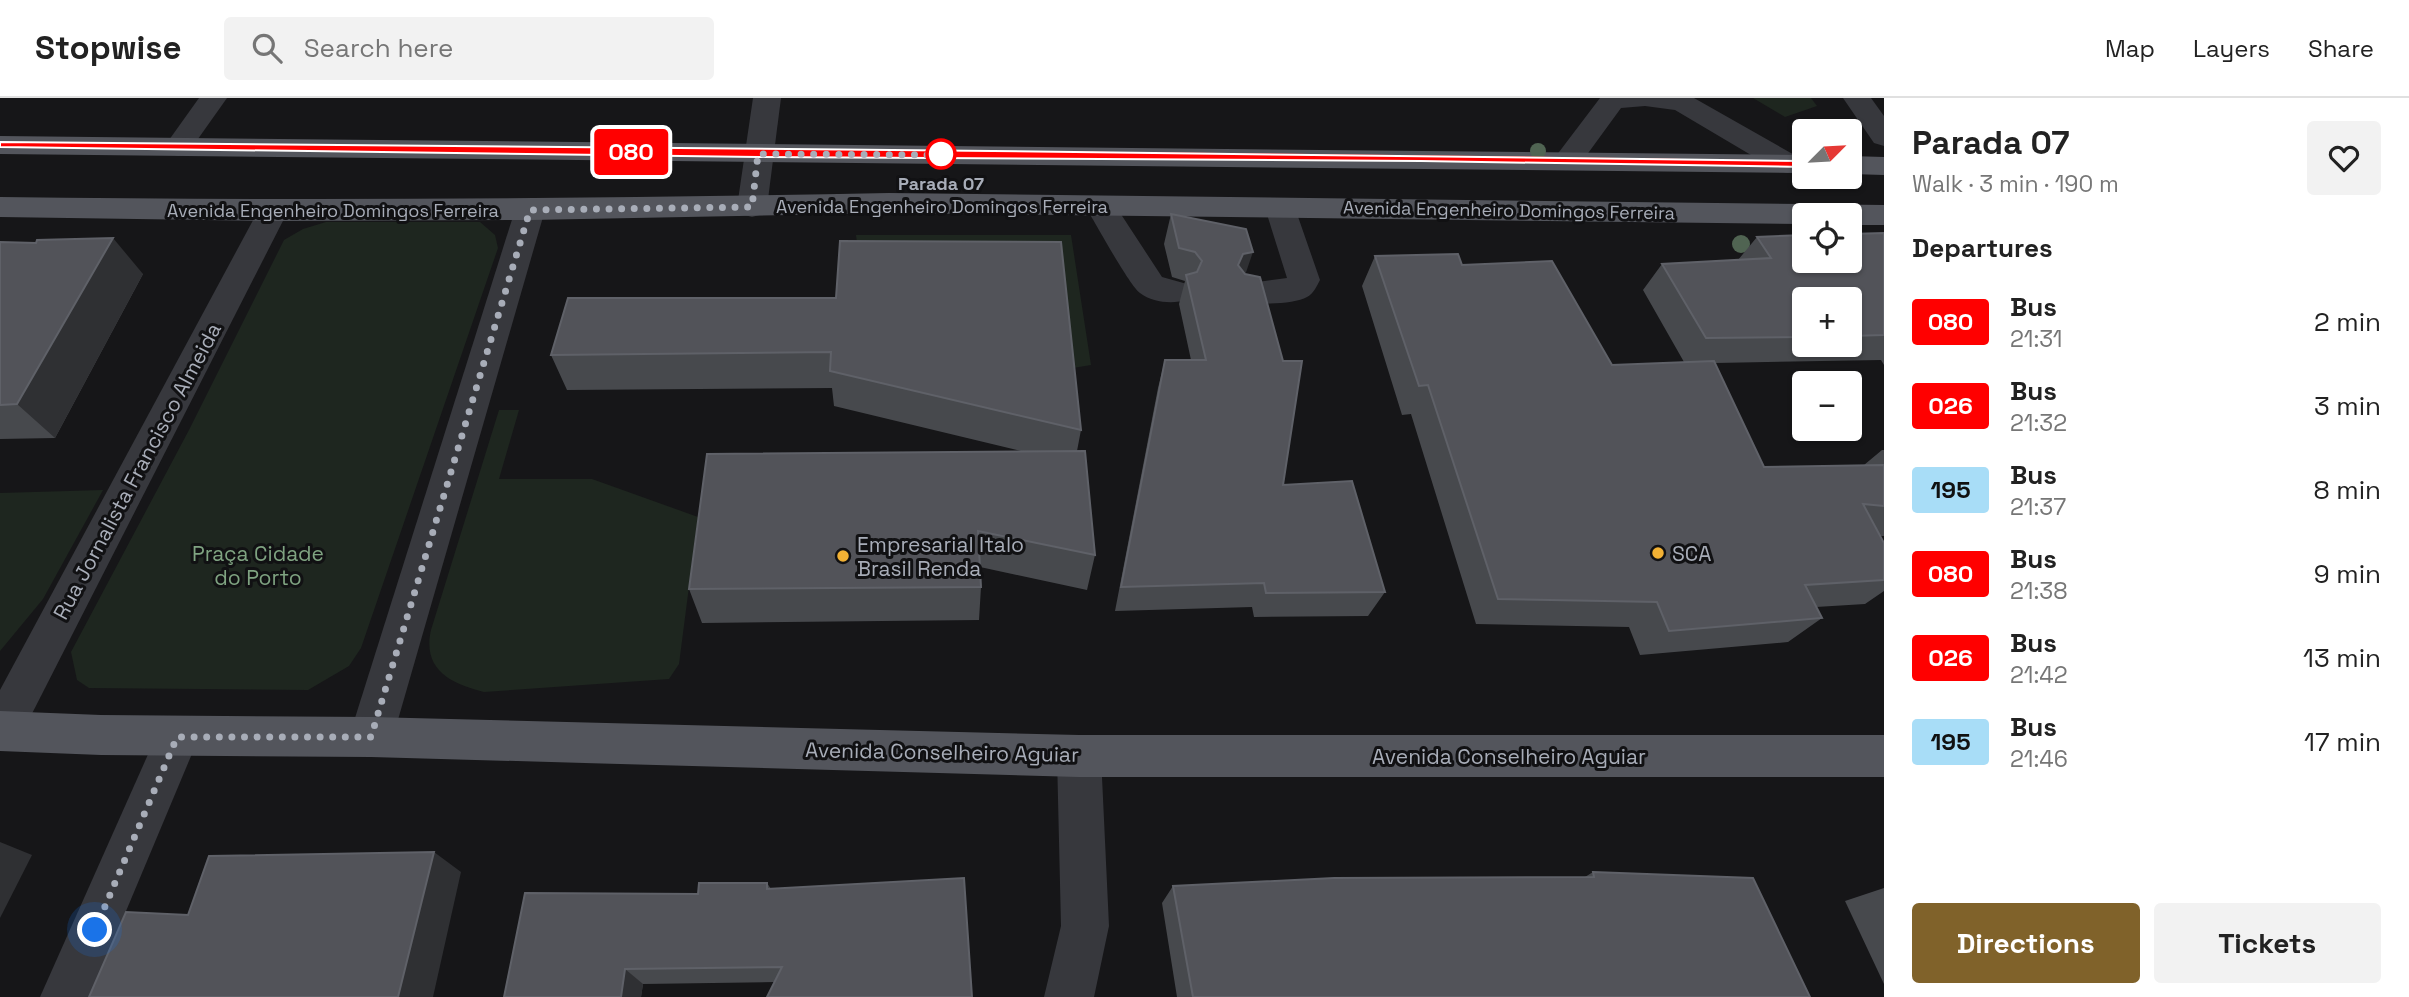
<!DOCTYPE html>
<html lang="en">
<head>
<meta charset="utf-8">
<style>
  :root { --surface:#fff; --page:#f2f2f2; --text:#222; --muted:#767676; --line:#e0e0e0; --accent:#80622a }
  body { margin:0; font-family:"Space Grotesk",sans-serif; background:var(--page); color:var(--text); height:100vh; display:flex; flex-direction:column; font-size:26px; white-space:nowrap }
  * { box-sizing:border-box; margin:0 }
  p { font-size:23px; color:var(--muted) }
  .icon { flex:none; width:38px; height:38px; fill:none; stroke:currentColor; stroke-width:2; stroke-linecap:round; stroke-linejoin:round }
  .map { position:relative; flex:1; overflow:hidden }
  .details { display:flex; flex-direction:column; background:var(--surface); width:525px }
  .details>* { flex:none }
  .badge { padding:0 14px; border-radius:5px; font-size:24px; line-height:46px }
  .needle { width:46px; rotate:66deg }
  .buttons { position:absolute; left:1792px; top:21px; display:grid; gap:14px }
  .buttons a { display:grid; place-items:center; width:70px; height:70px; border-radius:7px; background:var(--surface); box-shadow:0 2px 5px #0004; font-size:35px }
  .you { position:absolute; width:35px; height:35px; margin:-18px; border:5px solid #fff; border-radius:50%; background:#1a73e8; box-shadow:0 0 0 10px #1a73e833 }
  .map>.badge { position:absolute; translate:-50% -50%; box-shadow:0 0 0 4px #fff }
  h2 { padding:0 28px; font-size:26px; line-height:63px }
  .round { display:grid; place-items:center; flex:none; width:74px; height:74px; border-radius:7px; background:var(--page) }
  .summary { display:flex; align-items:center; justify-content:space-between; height:119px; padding:0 28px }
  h1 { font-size:33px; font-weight:700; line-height:52px }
  .cta { display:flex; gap:14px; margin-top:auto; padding:14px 28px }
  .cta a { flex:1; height:80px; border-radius:7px; background:var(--accent); color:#fff; font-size:28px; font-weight:700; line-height:80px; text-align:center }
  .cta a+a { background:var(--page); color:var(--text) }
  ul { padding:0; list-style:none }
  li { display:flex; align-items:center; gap:21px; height:84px; padding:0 28px }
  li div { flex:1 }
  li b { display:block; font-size:26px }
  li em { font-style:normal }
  li .badge { min-width:77px; font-weight:700; text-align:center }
  header { display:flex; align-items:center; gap:42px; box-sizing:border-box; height:98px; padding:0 35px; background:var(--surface); border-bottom:2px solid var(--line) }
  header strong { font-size:33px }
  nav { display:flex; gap:38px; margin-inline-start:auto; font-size:24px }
  .search { width:490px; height:63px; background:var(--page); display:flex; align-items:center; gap:18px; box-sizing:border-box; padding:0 24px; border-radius:7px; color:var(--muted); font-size:26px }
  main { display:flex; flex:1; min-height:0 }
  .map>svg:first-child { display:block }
  .green { fill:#1e261f }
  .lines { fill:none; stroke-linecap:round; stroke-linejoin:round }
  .minor { fill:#37383d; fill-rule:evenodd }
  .major { fill:#53555c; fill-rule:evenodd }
  .tree { fill:#506452 }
  .wall { fill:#47494d; fill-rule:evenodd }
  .shaded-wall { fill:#2f3033 }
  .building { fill:#525359; stroke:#5f6168; stroke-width:2 }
  .line { fill:#f00; stroke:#fff; stroke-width:2 }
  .walk { stroke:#a8adb8; stroke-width:7; stroke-dasharray:0 12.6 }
  .stop-dot { fill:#fff; stroke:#f00; stroke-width:3.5 }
  .poi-dot { fill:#f2b134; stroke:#111113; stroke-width:2.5 }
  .labels { text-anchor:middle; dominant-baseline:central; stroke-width:6; stroke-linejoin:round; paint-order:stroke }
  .far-stop-label { font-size:18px; font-weight:bold; fill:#a8adb8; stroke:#111113 }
  .far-street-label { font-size:18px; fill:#a8adb8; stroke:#111113 }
  .street-label { font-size:21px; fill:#a8adb8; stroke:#111113 }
  .poi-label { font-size:21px; fill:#a8adb8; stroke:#111113; text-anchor:start }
  .park-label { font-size:21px; fill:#7fa381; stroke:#111113 }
</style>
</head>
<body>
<header>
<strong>Stopwise</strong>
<div class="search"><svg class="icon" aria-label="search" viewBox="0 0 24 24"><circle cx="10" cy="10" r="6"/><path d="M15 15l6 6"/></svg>Search here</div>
<nav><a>Map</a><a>Layers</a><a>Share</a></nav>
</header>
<main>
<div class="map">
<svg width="1884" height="899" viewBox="0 0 1884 899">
  <rect width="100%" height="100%" fill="#161618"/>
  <g class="green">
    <polygon points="1753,0 1811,0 1817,8 1785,19"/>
    <polygon points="326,124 480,124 495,137 498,150 361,550 349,568 308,592 89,590 77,582 71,554 189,332 284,142 303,131"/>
    <polygon points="856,137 1071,137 1091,267 1067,271 859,160"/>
    <path d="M499,312H519L499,381H592L698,419L679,566L669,581L484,594C451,586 422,572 431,532Z"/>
    <polygon points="103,392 43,501 0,553 0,395"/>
  </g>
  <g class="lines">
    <g class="minor">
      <polygon points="199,0 227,0 188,55 178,58 168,55 164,49"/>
      <polygon points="753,0 781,0 767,109 763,116 752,119 741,116 737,109"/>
      <polygon points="1600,0 1694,0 1798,59 1803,66 1798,73 1788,75 1778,73 1675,12 1645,8 1621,10 1578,69 1568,71 1558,69 1553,62"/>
      <polygon points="1843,0 1871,0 1884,18 1884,48 1874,45"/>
      <path d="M1100,98L1111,101L1162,179L1187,186L1192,194L1187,202C1173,206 1153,205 1140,195C1129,187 1095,124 1085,108L1089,101Z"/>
      <path d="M1280,100L1291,103L1295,110L1320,182C1317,188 1313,196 1307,199C1293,207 1250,207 1236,203L1231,195L1236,187L1287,180L1265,110L1269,103Z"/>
      <polygon points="530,102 541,105 545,112 393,639 386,653 371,659 356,653 349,639 515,112 519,105"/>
      <polygon points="273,103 284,106 288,113 16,647 0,653 0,592 258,113 262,106"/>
      <polygon points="177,619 192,625 199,639 90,899 40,899 162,625"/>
      <polygon points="1079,637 1094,643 1101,658 1109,828 1094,899 1044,899 1061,828 1057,658 1064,643"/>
    </g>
    <g class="major">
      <polygon points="0,38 1804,57 1804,75 0,56"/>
      <polygon points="1850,58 1884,59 1884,77 1850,76"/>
      <path d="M889,95L1884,107V127H1850V117H1804V126L889,115L530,122L273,123L0,119V99C297,103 592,101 889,95Z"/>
      <polygon points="0,613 101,617 371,619 1079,637 1884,637 1884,679 1079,679 371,659 101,657 0,653"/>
    </g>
  </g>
  <g class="tree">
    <circle cx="1538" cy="53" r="8"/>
    <circle cx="1741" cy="146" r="9"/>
  </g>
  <g class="wall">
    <polygon points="1171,116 1246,177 1283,387 1385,494 1368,518 1254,519 1252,509 1115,513 1158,290 1165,262 1191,262 1179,206 1185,183 1172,179 1164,146"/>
    <path d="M1884,135V267L1881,262L1715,265L1764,369L1864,367L1882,352H1884V438H1880L1884,445V493L1865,506L1816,509L1822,520L1788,544L1640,557L1629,529L1476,526L1411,316L1402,317L1362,188L1375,158L1462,167L1612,267L1684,264L1643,192L1662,166L1738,162L1757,139ZM1804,201H1850V247H1804Z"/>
    <polygon points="0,144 143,176 55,340 0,341"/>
    <polygon points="836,200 1081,332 1077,353 1095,457 1087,492 980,469 981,489 979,522 702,525 689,491 1025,354 834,308 832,290 567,292 551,257"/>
    <polygon points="1593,774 1810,899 1177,899 1162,805 1173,788 1585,779"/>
    <polygon points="964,780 775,884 643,886 641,899 504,899 698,796 767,785 771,791"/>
    <polygon points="1884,790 1884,886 1845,803"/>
  </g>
  <g class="shaded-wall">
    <polygon points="113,140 143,176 55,340 17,306"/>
    <polygon points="1253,154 1243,183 1238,167 1243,156"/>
    <polygon points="0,744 32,757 0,820"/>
    <polygon points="434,754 461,774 433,899 398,899"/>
    <polygon points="625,871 643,886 641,899 621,899"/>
  </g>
  <g class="building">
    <polygon points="1171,116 1246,131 1253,154 1243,156 1238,167 1245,176 1260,179 1283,263 1302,263 1283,387 1352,383 1385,494 1266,495 1264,485 1121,489 1165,262 1206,262 1186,177 1197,174 1202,163 1195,154 1179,150"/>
    <polygon points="1884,135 1884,237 1850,238 1850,201 1804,201 1804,239 1706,240 1662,166 1771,160 1757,139 1804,137 1804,163 1850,163 1850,136"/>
    <polygon points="113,140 17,306 0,307 0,144 36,145 37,142"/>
    <polygon points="840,143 1061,144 1081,332 830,273 831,254 551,257 568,200 836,200"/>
    <polygon points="1458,156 1462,167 1552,163 1612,267 1714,263 1764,369 1884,367 1884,408 1863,406 1884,445 1884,482 1805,487 1822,520 1669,533 1657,504 1498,501 1428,287 1419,288 1375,158"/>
    <polygon points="1085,353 1095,457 978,433 981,489 689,491 707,356"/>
    <polygon points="434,754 398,899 89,899 126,814 188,817 209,758"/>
    <polygon points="1593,774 1753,780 1810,899 1193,899 1173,788 1334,780 1594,779"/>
    <polygon points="964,780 972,899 767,899 782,869 625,871 621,899 504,899 525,795 698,796 699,785 767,785 767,791"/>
  </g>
  <path class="line" d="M0,44C601,51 1203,52 1804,63L1809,66L1804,69L1421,63L758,59L0,49Z"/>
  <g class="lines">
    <polyline class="walk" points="95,832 177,639 371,639 530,112 752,109 758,56 948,57 941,56"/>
  </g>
  <circle class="stop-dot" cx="941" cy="56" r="14"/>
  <g class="poi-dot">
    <circle cx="1658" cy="455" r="7"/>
    <circle cx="843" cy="458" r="7"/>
  </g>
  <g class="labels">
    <g class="far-stop-label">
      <text x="941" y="85">Parada 07</text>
    </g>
    <g class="far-street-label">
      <text x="942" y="108">Avenida Engenheiro Domingos Ferreira</text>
      <text x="333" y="112">Avenida Engenheiro Domingos Ferreira</text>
      <text transform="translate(1509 112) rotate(1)">Avenida Engenheiro Domingos Ferreira</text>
    </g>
    <g class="street-label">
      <text transform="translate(137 373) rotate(-62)">Rua Jornalista Francisco Almeida</text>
      <text transform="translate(942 654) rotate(1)">Avenida Conselheiro Aguiar</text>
      <text x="1509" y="658">Avenida Conselheiro Aguiar</text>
    </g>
    <g class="poi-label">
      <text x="857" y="446">Empresarial Italo<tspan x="857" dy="24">Brasil Renda</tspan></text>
      <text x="1672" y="455">SCA</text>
    </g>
    <g class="park-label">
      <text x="258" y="455">Praça Cidade<tspan x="258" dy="24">do Porto</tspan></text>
    </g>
  </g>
</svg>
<div class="buttons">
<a><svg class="needle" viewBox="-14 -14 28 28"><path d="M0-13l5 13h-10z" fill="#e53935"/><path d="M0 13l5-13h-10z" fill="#767676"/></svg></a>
<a><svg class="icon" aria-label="locate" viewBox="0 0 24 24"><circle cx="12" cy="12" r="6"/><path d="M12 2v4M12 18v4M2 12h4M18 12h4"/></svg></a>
<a>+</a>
<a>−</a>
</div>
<div class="you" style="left:95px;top:832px"></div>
<b class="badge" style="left:631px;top:54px;background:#f00;color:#fff">080</b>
</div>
<section class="details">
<div class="summary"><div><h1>Parada 07</h1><p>Walk · 3 min · 190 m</p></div><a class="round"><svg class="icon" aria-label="heart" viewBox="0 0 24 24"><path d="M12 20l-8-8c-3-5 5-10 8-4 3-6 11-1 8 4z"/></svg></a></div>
<h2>Departures</h2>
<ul>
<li><span class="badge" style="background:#f00;color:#fff">080</span><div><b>Bus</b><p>21:31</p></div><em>2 min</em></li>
<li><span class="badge" style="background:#f00;color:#fff">026</span><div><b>Bus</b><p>21:32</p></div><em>3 min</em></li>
<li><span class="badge" style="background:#a8ddf7;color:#111">195</span><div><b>Bus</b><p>21:37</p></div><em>8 min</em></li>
<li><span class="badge" style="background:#f00;color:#fff">080</span><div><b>Bus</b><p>21:38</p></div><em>9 min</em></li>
<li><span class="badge" style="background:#f00;color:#fff">026</span><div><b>Bus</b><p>21:42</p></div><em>13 min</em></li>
<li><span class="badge" style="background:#a8ddf7;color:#111">195</span><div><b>Bus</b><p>21:46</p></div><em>17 min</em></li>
</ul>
<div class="cta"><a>Directions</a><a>Tickets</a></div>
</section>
</main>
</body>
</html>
